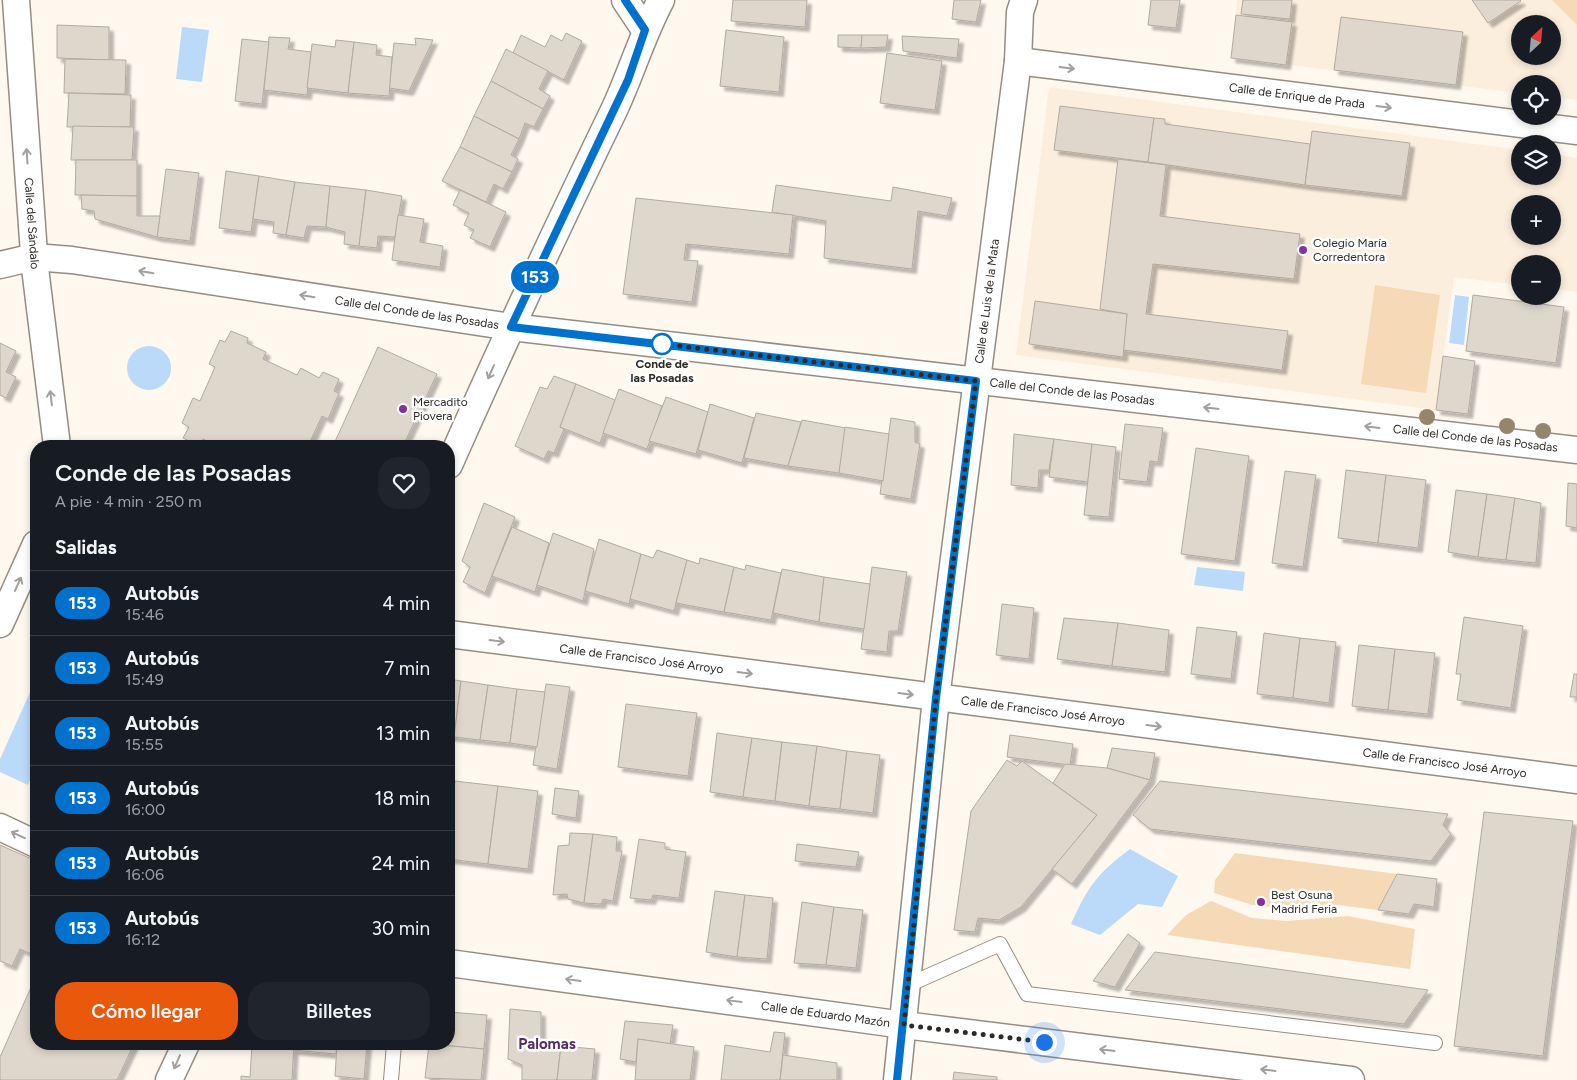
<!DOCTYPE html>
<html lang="es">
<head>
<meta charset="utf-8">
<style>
  :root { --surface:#171b24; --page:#20242c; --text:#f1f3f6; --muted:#9ea1a6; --line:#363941; --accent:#ea580c }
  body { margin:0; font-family:Figtree,sans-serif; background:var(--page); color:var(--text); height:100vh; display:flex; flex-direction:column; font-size:19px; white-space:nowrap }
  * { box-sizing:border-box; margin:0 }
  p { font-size:16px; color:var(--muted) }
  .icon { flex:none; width:28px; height:28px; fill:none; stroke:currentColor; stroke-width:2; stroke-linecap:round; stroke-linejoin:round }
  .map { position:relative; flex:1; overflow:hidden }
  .panel { position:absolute; left:30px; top:440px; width:425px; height:610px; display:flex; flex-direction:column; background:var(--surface); border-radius:20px; box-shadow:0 2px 8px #0003 }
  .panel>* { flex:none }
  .badge { padding:0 10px; border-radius:16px; font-size:18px; line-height:32px }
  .needle { width:32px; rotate:26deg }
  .controls { position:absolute; left:1511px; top:15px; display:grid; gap:10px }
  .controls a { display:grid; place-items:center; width:50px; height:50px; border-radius:50%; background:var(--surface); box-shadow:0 2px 8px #0003; font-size:25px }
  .you { position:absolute; width:25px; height:25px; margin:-12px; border:4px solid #fff; border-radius:50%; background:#1a73e8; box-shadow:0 0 0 8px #1a73e833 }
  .map>.badge { position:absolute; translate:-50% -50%; box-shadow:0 0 0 2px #fff }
  h2 { padding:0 25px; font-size:19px; line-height:45px }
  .round { display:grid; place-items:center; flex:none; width:52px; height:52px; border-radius:20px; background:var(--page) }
  .head { display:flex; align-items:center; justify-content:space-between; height:85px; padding:0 25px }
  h1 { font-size:24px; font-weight:600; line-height:38px }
  .cta { display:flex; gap:10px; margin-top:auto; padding:10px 25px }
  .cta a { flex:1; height:58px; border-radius:20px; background:var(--accent); color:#fff; font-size:20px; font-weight:600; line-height:58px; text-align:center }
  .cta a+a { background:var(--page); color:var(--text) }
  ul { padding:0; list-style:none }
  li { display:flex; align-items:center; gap:15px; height:65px; padding:0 25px; border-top:1px solid var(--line) }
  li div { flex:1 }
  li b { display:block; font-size:19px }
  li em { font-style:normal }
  li .badge { min-width:55px; font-weight:700; text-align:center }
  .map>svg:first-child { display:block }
  .built { fill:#fceedd; fill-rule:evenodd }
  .green { fill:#f6d9b6 }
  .water { fill:#bbd9f9 }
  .building { fill:#e0d7cc; stroke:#b2aaa0; filter:url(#shadow) }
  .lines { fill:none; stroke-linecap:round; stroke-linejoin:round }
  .service-casing { stroke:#958d83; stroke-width:16 }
  .minor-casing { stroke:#958d83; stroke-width:29 }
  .service { stroke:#fff; stroke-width:14 }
  .minor { stroke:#fff; stroke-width:26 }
  .tree { fill:#95856d }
  .oneway { stroke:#a1a09e }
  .line-casing { stroke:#fff; stroke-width:11 }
  .line { stroke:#0072ce; stroke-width:8 }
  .walk { stroke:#2e2b27; stroke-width:5; stroke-dasharray:0 9 }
  .poi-dot { fill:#8631a0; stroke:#fff; stroke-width:2 }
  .stop-dot { fill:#fff; stroke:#0072ce; stroke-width:2.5 }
  .labels { text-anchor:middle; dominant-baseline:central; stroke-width:5; stroke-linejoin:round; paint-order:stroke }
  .street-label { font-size:12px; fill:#2e2b27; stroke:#fff }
  .poi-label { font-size:12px; fill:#2e2b27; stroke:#fff; text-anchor:start }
  .stop-label { font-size:12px; font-weight:bold; fill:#2e2b27; stroke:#fff }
  .quarter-label { font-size:15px; font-weight:bold; fill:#562d63; stroke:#fff }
</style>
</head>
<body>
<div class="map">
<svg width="1577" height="1080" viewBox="0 0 1577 1080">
  <defs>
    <filter id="shadow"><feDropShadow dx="4.5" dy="4.5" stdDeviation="1" flood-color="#0004"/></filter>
  </defs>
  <rect width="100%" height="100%" fill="#fff8ef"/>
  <g class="built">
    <path d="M1237,0H1577V100L1553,97L1552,84H1520V93L1231,58ZM1520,24H1552V56H1520Z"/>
    <path d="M1049,87L1520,150V176H1552L1553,154L1577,158V292L1553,289L1552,264H1520V285L1454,277L1436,410L1016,355ZM1520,204H1552V236H1520Z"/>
  </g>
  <g class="green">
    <polygon points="1552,0 1577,0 1577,25"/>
    <polygon points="1375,285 1440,295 1426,393 1361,384"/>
    <polygon points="1235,853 1397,874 1378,910 1338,905 1321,905 1299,909 1253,905 1214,893 1215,880"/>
    <polygon points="1211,901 1252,918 1286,921 1348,916 1415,929 1410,969 1167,935 1186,915"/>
  </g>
  <g class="water">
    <polygon points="182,27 209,30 202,82 176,79"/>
    <polygon points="1455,295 1469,297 1464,345 1449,343"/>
    <circle cx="149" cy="368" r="22"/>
    <polygon points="1197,567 1245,572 1243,591 1194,585"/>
    <polygon points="31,690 36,692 36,766 28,785 0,772 0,759"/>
    <path d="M1130,849L1178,876L1162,907L1138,904L1100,935L1071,924C1089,885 1096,875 1130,849Z"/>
  </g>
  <g class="building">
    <polygon points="733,0 807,0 805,27 731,21"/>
    <polygon points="954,0 981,0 976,22 952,19"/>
    <polygon points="1151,0 1180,0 1176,28 1148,25"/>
    <polygon points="1243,0 1292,0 1290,19 1241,14"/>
    <polygon points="1472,0 1520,0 1521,1 1488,23"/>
    <polygon points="1236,15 1292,22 1286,65 1231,58"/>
    <polygon points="1341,17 1463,32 1456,85 1334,70"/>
    <polygon points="57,25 109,27 109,60 57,58"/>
    <polygon points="726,30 784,37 779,92 720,86"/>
    <polygon points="566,33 582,41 564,80 513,53 521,35 545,47 551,35 562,41"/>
    <polygon points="838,35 862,35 861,48 838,47"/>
    <polygon points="862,35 888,35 886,47 861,48"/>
    <polygon points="902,36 959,39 957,58 903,51"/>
    <polygon points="269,37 290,38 288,49 311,52 307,95 264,90"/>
    <polygon points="415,38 433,40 409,91 389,88 394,43 416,45"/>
    <polygon points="242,39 269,42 262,104 235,101"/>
    <polygon points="336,40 354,42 348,93 307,88 312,44 335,47"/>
    <polygon points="354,42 377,45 376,55 392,57 389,96 348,93"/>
    <polygon points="506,49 548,71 539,89 550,96 543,109 491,81"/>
    <polygon points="887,53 942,61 935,110 880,103"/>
    <polygon points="65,59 126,60 125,94 64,93"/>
    <polygon points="491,81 543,109 534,127 525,123 519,139 474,116"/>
    <polygon points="69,93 131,95 130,127 67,127"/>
    <polygon points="1060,106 1154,118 1148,162 1054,150"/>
    <polygon points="474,116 519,139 511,155 518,159 512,172 460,147"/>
    <polygon points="1154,118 1165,119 1165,124 1310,144 1305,185 1148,162"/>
    <polygon points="73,126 134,127 132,160 71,160"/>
    <polygon points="1312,131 1410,143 1402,196 1305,185"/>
    <polygon points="460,147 512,172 503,189 494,184 486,202 442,181"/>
    <polygon points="1118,159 1166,165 1160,216 1300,234 1294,279 1153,264 1146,314 1288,331 1282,370 1123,350 1127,314 1100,309"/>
    <polygon points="76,160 137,160 137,196 75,195"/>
    <polygon points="166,169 199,173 190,241 157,237"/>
    <polygon points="226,171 259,176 251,232 219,228"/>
    <polygon points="259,176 295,182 286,235 273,233 274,222 253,219"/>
    <polygon points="295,182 330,186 326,227 307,226 304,238 286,235"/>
    <polygon points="776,185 891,201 893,187 952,198 947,216 918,211 912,269 824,258 826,221 772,212"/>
    <polygon points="330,186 366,190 359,246 344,244 345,232 326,227"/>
    <polygon points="366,190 402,196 395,237 378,236 377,248 359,246"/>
    <polygon points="460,190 506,212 490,247 470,238 474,230 464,225 469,213 453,205"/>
    <polygon points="81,195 137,196 137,216 160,216 157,237 95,219 94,211 82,209"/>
    <polygon points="636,198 793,215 789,254 686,244 684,260 698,261 692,302 623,294"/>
    <polygon points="398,215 424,219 420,242 443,246 440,267 392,260"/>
    <polygon points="1473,295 1564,307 1556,363 1466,351"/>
    <polygon points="1035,301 1127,314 1123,357 1029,344"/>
    <polygon points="231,331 248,338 247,343 266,352 263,359 297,375 301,368 319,378 323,372 339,379 334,391 339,393 328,419 322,416 308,446 217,446 203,439 200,446 183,438 189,427 182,423 193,398 200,401 215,367 209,364 220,340 225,342"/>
    <polygon points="0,343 16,351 6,372 16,377 6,398 0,395"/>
    <polygon points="378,347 437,374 403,446 333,446"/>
    <polygon points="1443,356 1475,361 1468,414 1436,410"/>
    <polygon points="554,376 576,384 560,427 564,429 554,453 548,451 544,459 515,446 540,387 547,389"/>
    <polygon points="576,384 615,400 600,443 560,427"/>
    <polygon points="619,389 662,406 647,449 603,433"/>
    <polygon points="666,397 708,412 696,454 649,441"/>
    <polygon points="710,404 754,418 742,463 698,450"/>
    <polygon points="756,413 801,422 788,466 744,458"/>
    <polygon points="891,418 915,422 915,442 920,444 911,499 880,494"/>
    <polygon points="802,420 846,428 839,473 788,466"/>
    <polygon points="1125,424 1163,428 1158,462 1150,461 1147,482 1119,479"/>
    <polygon points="845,427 889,434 883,481 839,473"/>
    <polygon points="1014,434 1054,439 1049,470 1039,470 1038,488 1011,485"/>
    <polygon points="1054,439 1092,444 1088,482 1049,477"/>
    <polygon points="1092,444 1116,447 1109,517 1084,515"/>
    <polygon points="1196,448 1249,456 1235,561 1181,554"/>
    <polygon points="1346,470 1386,475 1378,543 1338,538"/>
    <polygon points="1285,471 1316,475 1303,567 1272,563"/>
    <polygon points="1386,475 1426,480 1418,548 1378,543"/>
    <polygon points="1568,483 1577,484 1577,528 1566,526"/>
    <polygon points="1456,490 1487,494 1478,557 1448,552"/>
    <polygon points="1487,494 1515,498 1506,560 1478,557"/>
    <polygon points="1515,498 1541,503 1536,563 1506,560"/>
    <polygon points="484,503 515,517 485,593 463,582 470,567 462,561"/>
    <polygon points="512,527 549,543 535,592 492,576"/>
    <polygon points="553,533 594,549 583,601 537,585"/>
    <polygon points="599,539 641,554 629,604 585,591"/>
    <polygon points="657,550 687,560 674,611 630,599 641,554 653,558"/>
    <polygon points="700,558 734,567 724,612 676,603 687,560 699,564"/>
    <polygon points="746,565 781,573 771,620 724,612 734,567 745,570"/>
    <polygon points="872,567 907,572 898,631 889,631 887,652 861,649"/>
    <polygon points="782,569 824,577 819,622 773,613"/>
    <polygon points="824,577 870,584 864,629 819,622"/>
    <polygon points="1002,604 1034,608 1029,659 996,655"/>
    <polygon points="1464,617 1523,626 1511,708 1457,700 1461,674 1456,674"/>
    <polygon points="1064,618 1118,623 1112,666 1057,659"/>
    <polygon points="1118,623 1169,630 1165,672 1112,666"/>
    <polygon points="1197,627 1237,632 1231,679 1191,674"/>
    <polygon points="1264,633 1300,638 1293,698 1257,694"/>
    <polygon points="1300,638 1336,642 1329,703 1293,698"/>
    <polygon points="1359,645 1395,649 1388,710 1352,706"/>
    <polygon points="1395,649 1435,653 1428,714 1388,710"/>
    <polygon points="1574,674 1577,674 1577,697 1570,697"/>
    <polygon points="449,679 461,681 454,737 449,736"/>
    <polygon points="461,681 488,685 480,740 454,737"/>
    <polygon points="546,684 570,687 557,769 533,765"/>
    <polygon points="488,685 517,689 510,743 480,740"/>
    <polygon points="517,689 545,692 537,747 510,743"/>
    <polygon points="626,704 697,713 688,776 618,767"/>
    <polygon points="717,733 752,738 743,797 710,792"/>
    <polygon points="1010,735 1073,744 1070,765 1007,757"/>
    <polygon points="752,738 782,742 775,801 743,797"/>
    <polygon points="782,742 817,746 809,806 775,801"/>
    <polygon points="817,746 847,751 840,809 809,806"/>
    <polygon points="1112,748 1155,753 1150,780 1107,768"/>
    <polygon points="847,751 880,755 873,813 840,809"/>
    <polygon points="1007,760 1017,766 1022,761 1097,815 1021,907 999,920 978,918 975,932 954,930 971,811"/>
    <polygon points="1065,764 1107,768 1150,780 1072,884 1052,869 1097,815 1053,783"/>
    <polygon points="455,781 498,786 488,864 449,859 449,832"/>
    <polygon points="1160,781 1448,814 1443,825 1451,834 1431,861 1150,829 1133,815"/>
    <polygon points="498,786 538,791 528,869 488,864"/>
    <polygon points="555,788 579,791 576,818 552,814"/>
    <polygon points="1484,812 1573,821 1543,1056 1454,1046"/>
    <polygon points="570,833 593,834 584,903 568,899 567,894 553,895 558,846 569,845"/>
    <polygon points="593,834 617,837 616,851 622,851 613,901 603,899 601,904 584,903"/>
    <polygon points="639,839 665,843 665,849 686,852 679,898 653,895 651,900 630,898"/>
    <polygon points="797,844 859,852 856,867 795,861"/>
    <polygon points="0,845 36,861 36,956 20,949 12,966 0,961"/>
    <polygon points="1397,874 1437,879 1434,907 1414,904 1409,914 1378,910"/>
    <polygon points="715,891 745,895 737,957 706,952"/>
    <polygon points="745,895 773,898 767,959 737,957"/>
    <polygon points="802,902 834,907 826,965 794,963"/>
    <polygon points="834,907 863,910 856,968 826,965"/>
    <polygon points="1128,934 1140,943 1115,987 1093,981"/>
    <polygon points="1155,952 1428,990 1404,1024 1125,990"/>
    <polygon points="36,976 36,1044 134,1044 117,1080 0,1080 0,1057"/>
    <polygon points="510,1009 541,1012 541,1044 561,1046 557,1080 522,1080 522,1065 508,1059"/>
    <polygon points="449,1012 487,1015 484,1049 429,1044 449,1044"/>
    <polygon points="625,1021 673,1025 670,1044 638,1039 636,1062 620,1059"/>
    <polygon points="774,1032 785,1033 780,1080 721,1080 725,1045 770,1052"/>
    <polygon points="638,1039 694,1047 690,1080 635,1080"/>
    <polygon points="252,1044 294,1044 292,1080 241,1080 241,1076 250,1077"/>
    <polygon points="294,1044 337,1044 336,1054 293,1050"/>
    <polygon points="337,1044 367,1044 364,1079 335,1076"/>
    <polygon points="429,1044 484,1049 481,1080 425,1078"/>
    <polygon points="561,1046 595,1049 592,1080 557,1080"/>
    <polygon points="783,1055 837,1063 837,1080 780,1080"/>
    <polygon points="954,1072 997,1077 997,1080 953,1080"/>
  </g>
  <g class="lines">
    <defs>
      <g id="service">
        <polyline points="908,985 1000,944 1027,994 1435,1043"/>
        <polyline points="391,1080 394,1044"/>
      </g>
      <g id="minor">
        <path id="s1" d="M16,0L35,268L57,446"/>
        <polyline points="625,0 645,30"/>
        <path id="s2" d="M1018,61L1577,131"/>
        <path id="s3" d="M0,265L34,257L72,260L511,327L1577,450"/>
        <path d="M449,465C502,345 558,226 615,108C632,71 642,36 661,0"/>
        <polyline points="0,624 36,544"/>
        <path id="s4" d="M449,634L1577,780"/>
        <polyline points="0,827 36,844"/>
        <path id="s5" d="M449,963L904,1025L1351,1080"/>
        <polyline points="169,1080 186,1044"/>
        <path id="s6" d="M897,1080L936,698L1018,61L1020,12L1024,0"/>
      </g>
    </defs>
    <use href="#service" class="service-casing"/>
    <use href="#minor" class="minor-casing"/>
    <use href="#service" class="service"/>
    <use href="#minor" class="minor"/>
  </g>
  <g class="tree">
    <circle cx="1427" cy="417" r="8"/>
    <circle cx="1507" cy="426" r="8"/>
    <circle cx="1543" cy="431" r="8"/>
  </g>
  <defs><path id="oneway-shaft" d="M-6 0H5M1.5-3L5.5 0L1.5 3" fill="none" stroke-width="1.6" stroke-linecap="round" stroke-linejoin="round" transform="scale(1.25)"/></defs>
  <g class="oneway">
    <use href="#oneway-shaft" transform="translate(1067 68) rotate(7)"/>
    <use href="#oneway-shaft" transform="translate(1384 107) rotate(7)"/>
    <use href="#oneway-shaft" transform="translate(27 156) rotate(-94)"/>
    <use href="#oneway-shaft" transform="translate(146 272) rotate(-171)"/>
    <use href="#oneway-shaft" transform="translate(307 296) rotate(-171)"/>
    <use href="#oneway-shaft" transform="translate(491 372) rotate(114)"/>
    <use href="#oneway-shaft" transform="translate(51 398) rotate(-97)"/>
    <use href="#oneway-shaft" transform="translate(1211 408) rotate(-173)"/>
    <use href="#oneway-shaft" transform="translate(1372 427) rotate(-173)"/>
    <use href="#oneway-shaft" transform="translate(18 584) rotate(-66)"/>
    <use href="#oneway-shaft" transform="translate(497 641) rotate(7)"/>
    <use href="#oneway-shaft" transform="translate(745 673) rotate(7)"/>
    <use href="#oneway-shaft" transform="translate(906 694) rotate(7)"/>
    <use href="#oneway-shaft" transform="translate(1154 726) rotate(7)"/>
    <use href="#oneway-shaft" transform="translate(18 835) rotate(-155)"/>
    <use href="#oneway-shaft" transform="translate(573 980) rotate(-172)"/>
    <use href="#oneway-shaft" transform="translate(734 1001) rotate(-172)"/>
    <use href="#oneway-shaft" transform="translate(1107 1050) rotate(-173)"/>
    <use href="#oneway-shaft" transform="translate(177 1062) rotate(114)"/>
    <use href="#oneway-shaft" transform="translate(1268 1070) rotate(-173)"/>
  </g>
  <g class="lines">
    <defs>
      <polyline id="line" points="625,0 645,30 628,80 511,327 976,381 936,698 897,1080"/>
    </defs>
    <use href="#line" class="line-casing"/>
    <use href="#line" class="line"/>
    <polyline class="walk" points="662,344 976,381 936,698 904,1025 1044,1042"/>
  </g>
  <g class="poi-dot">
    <circle cx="1303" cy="250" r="5"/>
    <circle cx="403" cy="409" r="5"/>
    <circle cx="1261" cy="902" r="5"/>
  </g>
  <circle class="stop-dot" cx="662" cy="344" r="10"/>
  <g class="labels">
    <g class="street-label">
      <text stroke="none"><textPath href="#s2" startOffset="281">Calle de Enrique de Prada</textPath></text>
      <text stroke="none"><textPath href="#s1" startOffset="224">Calle del Sándalo</textPath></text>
      <text stroke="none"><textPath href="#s6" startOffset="784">Calle de Luis de la Mata</textPath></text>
      <text stroke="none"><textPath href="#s3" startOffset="422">Calle del Conde de las Posadas</textPath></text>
      <text stroke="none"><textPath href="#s3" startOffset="1082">Calle del Conde de las Posadas</textPath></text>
      <text stroke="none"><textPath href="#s3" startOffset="1488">Calle del Conde de las Posadas</textPath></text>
      <text stroke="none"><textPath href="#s4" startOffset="194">Calle de Francisco José Arroyo</textPath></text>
      <text stroke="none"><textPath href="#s4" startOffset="599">Calle de Francisco José Arroyo</textPath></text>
      <text stroke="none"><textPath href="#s4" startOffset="1004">Calle de Francisco José Arroyo</textPath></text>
      <text stroke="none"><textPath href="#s5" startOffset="380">Calle de Eduardo Mazón</textPath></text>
    </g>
    <g class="poi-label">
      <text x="1313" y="243">Colegio María<tspan x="1313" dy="14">Corredentora</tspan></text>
      <text x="413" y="402">Mercadito<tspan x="413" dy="14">Piovera</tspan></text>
      <text x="1271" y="895">Best Osuna<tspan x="1271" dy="14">Madrid Feria</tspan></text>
    </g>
    <g class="stop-label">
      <text x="662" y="364">Conde de<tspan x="662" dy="14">las Posadas</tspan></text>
    </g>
    <g class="quarter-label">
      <text x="547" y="1044">Palomas</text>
    </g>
  </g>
</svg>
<div class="controls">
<a><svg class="needle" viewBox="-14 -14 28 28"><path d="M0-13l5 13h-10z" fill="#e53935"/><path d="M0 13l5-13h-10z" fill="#9ea1a6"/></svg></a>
<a><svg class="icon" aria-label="locate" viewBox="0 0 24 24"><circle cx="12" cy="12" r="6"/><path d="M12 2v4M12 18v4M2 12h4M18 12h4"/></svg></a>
<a><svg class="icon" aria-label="layers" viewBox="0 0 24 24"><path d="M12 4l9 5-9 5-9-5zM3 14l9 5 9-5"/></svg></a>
<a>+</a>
<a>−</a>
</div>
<div class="you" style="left:1044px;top:1042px"></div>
<b class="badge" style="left:535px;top:277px;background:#0072ce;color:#fff">153</b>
<section class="panel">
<div class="head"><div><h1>Conde de las Posadas</h1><p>A pie · 4 min · 250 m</p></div><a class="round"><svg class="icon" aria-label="heart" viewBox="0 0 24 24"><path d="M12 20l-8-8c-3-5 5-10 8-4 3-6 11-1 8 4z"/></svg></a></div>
<h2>Salidas</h2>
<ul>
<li><span class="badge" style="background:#0072ce;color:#fff">153</span><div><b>Autobús</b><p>15:46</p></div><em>4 min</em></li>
<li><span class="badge" style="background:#0072ce;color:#fff">153</span><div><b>Autobús</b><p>15:49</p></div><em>7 min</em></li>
<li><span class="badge" style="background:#0072ce;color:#fff">153</span><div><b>Autobús</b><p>15:55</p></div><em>13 min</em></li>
<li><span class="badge" style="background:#0072ce;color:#fff">153</span><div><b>Autobús</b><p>16:00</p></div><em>18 min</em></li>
<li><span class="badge" style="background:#0072ce;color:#fff">153</span><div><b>Autobús</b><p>16:06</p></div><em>24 min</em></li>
<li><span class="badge" style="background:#0072ce;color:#fff">153</span><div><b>Autobús</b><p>16:12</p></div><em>30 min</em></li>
</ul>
<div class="cta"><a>Cómo llegar</a><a>Billetes</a></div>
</section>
</div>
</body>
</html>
